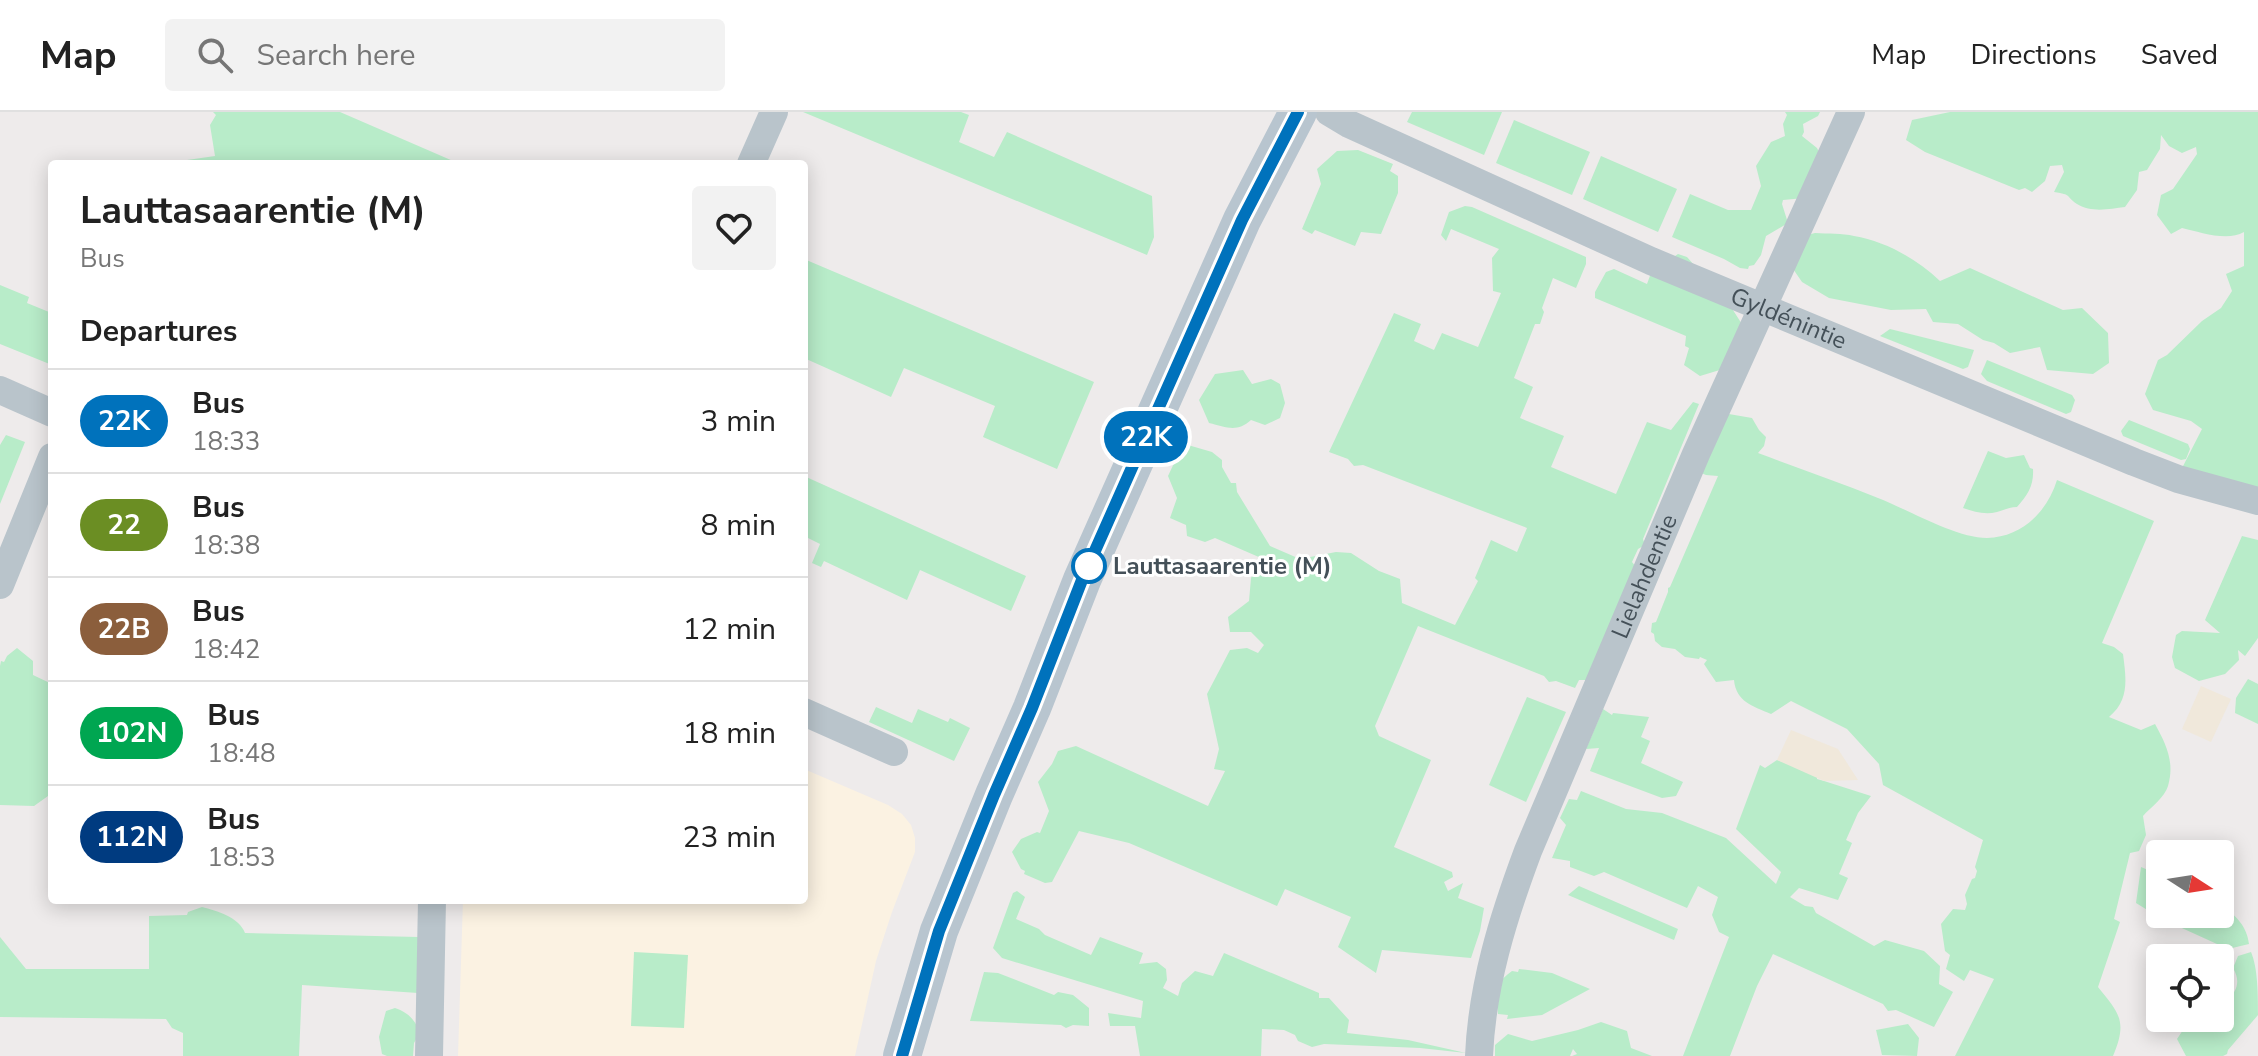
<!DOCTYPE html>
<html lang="en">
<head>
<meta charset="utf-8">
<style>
  :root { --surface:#fff; --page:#f2f2f2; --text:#222; --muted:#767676; --line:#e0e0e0 }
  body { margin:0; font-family:"Nunito Sans",sans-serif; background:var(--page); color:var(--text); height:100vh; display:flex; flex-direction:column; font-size:30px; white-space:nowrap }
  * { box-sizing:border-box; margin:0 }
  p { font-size:26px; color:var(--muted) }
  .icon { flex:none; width:44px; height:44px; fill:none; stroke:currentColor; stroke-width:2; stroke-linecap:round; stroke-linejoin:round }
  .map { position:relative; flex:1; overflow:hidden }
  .drawer { position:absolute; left:48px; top:48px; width:760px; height:744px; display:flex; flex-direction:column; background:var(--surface); border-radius:8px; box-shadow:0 4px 20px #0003 }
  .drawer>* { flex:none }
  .badge { padding:0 16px; border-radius:26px; font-size:28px; line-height:52px }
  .needle { width:52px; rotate:102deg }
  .tools { position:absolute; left:2146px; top:728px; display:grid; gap:16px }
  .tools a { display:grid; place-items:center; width:88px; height:88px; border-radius:8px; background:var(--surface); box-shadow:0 4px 20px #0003; font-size:40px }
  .map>.badge { position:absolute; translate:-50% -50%; box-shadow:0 0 0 4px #fff }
  h2 { padding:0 32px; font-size:30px; line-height:72px }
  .round { display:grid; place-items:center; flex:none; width:84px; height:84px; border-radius:8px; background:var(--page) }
  .head { display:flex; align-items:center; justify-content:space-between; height:136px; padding:0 32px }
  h1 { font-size:38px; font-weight:700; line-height:60px }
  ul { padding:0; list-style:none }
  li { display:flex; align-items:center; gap:24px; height:104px; padding:0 32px; border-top:2px solid var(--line) }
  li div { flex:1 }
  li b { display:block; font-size:30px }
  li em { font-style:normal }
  li .badge { min-width:88px; font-weight:700; text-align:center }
  header { display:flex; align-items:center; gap:48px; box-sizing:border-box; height:112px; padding:0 40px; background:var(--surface); border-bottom:2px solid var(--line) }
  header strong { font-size:38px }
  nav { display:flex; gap:44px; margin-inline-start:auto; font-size:28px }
  .search { width:560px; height:72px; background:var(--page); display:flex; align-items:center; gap:20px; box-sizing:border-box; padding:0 28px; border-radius:8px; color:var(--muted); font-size:30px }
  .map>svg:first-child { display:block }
  .commercial { fill:#fbf2e2 }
  .green { fill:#b8ecc9 }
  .sand { fill:#f0e8db }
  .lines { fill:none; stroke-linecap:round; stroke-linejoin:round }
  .minor { stroke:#b9c4cb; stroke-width:28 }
  .secondary { stroke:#b8c5cf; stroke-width:38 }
  .line-casing { stroke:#fff; stroke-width:18 }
  .line { stroke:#0072bc; stroke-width:12 }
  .stop-dot { fill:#fff; stroke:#0072bc; stroke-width:4 }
  .labels { text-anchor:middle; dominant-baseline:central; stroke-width:6; stroke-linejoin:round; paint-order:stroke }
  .street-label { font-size:24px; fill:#445058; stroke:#fff }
  .stop-label { font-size:24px; font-weight:bold; fill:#445058; stroke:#fff; text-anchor:start }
</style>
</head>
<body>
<header>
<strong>Map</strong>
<div class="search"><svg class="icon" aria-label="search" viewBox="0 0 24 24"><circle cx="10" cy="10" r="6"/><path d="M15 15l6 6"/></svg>Search here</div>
<nav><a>Map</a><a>Directions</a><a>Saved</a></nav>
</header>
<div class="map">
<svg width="2258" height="944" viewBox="0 0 2258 944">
  <rect width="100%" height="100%" fill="#eeebeb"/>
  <polygon class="commercial" points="804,657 888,693 902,702 911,713 915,726 915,740 892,800 876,849 855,944 458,944 463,788 804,788"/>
  <g class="green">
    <polygon points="213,0 340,0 460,52 185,52 187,48 215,44 210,13 216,3"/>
    <polygon points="803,0 961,0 969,3 959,30 994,45 1007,20 1152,84 1154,125 1147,143"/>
    <polygon points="1412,0 1502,0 1484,43 1407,10"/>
    <polygon points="1785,0 1820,0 1818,4 1803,12 1804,20 1802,24 1817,36 1824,50 1804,86 1783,88 1782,92 1788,111 1766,124 1761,143 1754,153 1749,154 1748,157 1740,156 1724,147 1672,125 1690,82 1728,98 1751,98 1761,74 1756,54 1771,30 1785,24 1783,12 1787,3"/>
    <path d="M1950,0H2258V384L2179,362L2202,317L2191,309L2153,298L2145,282L2158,248L2167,243L2202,209L2221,196L2232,179L2226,162L2244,154V120C2227,130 2200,120 2182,116L2171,122L2157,103L2161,83L2173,77L2197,42L2196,35L2182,41L2169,34L2161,23L2160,37L2147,58L2139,60L2137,78L2125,95C2109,97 2092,101 2077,92C2064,83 2073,83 2054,80L2064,60L2062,53L2050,54L2045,69L2032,80L2025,76L2019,78L1925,40L1906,28L1912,8Z"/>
    <polygon points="1514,8 1590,40 1572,83 1496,51"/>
    <polygon points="1358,38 1393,52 1390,59 1398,64 1398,81 1381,122 1361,120 1355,134 1315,118 1312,122 1302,117 1321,72 1317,57 1337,39"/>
    <polygon points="1601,44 1677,77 1658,120 1583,87"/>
    <polygon points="1465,94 1472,95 1586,145 1586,152 1576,176 1553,166 1542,196 1544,200 1540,212 1535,212 1514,266 1533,275 1520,306 1564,324 1551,355 1616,382 1647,310 1671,318 1693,290 1699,292 1643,427 1645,433 1638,437 1632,450 1640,460 1630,477 1620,486 1620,495 1586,568 1579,568 1575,576 1556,569 1549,570 1544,564 1418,514 1375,614 1379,624 1431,648 1394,735 1452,760 1453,765 1444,770 1448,779 1463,771 1458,786 1484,796 1480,819 1471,846 1382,838 1376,861 1338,835 1351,805 1285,777 1277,794 1129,731 1079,719 1052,770 1045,771 1024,762 1025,759 1021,757 1012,740 1021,727 1037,720 1040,721 1049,699 1038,670 1052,652 1058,639 1076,634 1208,694 1225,659 1214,657 1219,637 1207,582 1230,538 1247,536 1258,541 1264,533 1251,520 1230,520 1228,505 1249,489 1251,466 1258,454 1269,456 1277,453 1215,426 1205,430 1187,424 1186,413 1170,406 1177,386 1168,364 1176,347 1188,333 1212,340 1222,348 1222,355 1231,371 1236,371 1237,380 1270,434 1300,447 1336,440 1351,441 1379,459 1400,467 1402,491 1455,513 1478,469 1475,466 1491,428 1517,440 1527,416 1363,353 1354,354 1348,347 1329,340 1394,201 1421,212 1414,229 1434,238 1442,221 1478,235 1501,181 1493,179 1492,146 1499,137 1451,117 1446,129 1441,123 1449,100"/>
    <path d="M1815,121C1828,122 1842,121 1854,124C1885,129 1917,147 1940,169L1970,156L2063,198L2082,196L2108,221L2109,251L2093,262L2047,258L2040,235L2010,241L1994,231L1983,228L1958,212L1933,210L1926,197L1891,198L1829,186L1802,170L1789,151L1803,124Z"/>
    <polygon points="1678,142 1687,145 1731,195 1747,220 1746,250 1700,264 1684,253 1689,236 1685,234 1686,224 1595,186 1595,180 1606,160 1614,157 1647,172 1651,161"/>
    <polygon points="804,147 1094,270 1057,357 983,325 995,294 904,256 891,285 804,246"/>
    <polygon points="0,173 29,185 27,191 49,200 52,194 52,253 0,232"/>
    <polygon points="1890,217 1974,238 1968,255 1963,257 1880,224"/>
    <polygon points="1987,248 2072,283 2075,288 2071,300 2066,302 1987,269 1981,262"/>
    <path d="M1243,258L1252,272L1271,267L1280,272L1285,291L1280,306L1265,313L1251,308C1237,321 1226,315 1209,311L1199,288L1215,262Z"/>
    <path d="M1723,301L1752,306L1759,318L1766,325L1764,334L1758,341C1798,356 1839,370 1878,386C1909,398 1956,426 1987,426C2022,425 2047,400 2057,368L2154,409L2102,531L2114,535L2123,542C2126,566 2130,588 2109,605L2141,618L2155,612C2166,632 2175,650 2168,674C2165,685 2150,696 2143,704L2146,723L2139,739L2130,741L2114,807L2120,810L2098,875C2119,901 2128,909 2113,944H1955L1994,867L1970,858L1964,869L1946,857L1950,843L1945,839L1941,812L1953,797L1965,798L1967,792L1965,783L1972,767L1975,766L1977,759L1975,755L1983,728L1883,673L1879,652L1847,617L1791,589L1771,602C1753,594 1736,590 1734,568L1716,570L1704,552L1707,548L1700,545L1699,547L1685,545L1675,537L1662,535L1655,529L1654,522L1651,520L1652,511L1656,510L1668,480V476L1670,475L1718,364L1706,363L1694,358Z"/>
    <polygon points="2129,308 2188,332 2190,337 2186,347 2181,348 2123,324 2121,319"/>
    <polygon points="6,323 25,330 0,392 0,333"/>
    <path d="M1988,339L2006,346L2024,343L2030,356L2033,357C2034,373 2028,383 2017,395C2009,395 2004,398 1997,400C1985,403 1975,400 1963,396Z"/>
    <polygon points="804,364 1026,464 1011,499 920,458 907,488 824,449 821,455 812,451 820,432 804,424"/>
    <polygon points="2242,424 2258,428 2258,526 2245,544 2238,538 2239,548 2225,562 2199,569 2175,556 2172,545 2176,523 2182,519 2220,521 2205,508"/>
    <polygon points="17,536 33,549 33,563 52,572 52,669 48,684 34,694 0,693 0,554 1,549 4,550 7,544"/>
    <polygon points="2248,567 2258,572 2258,612 2235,601 2236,586"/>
    <polygon points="1527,585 1566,600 1526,690 1489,673"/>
    <polygon points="876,595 912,611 918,597 948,610 950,606 970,616 954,649 869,610"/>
    <polygon points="1603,597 1612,603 1613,601 1649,605 1641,625 1650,629 1641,651 1683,670 1676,684 1662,686 1590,659 1599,636 1586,637"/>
    <polygon points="1777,648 1817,662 1817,667 1824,669 1871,684 1858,701 1846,728 1852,731 1839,762 1848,766 1838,788 1799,776 1790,785 1805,794 1813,795 1816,801 1874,834 1885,828 1924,839 1940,854 1939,872 1953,880 1934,915 1896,898 1888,899 1883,892 1773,842 1757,874 1730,944 1683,944 1729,825 1719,820 1712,803 1718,785 1698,774 1687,796 1604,760 1594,764 1570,755 1570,749 1552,746 1566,713 1560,706 1569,687 1577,688 1581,679 1626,697 1662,701 1726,726 1776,772 1781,760 1736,717 1760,653 1765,656"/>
    <path d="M2141,755L2160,763V802H2220V793C2235,802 2247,814 2249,832L2228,837L2162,807L2136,791Z"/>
    <polygon points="1579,774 1678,817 1674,828 1568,783"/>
    <polygon points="1017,779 1025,785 1016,807 1039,817 1045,823 1091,843 1100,825 1143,841 1139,852 1157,850 1166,857 1167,868 1163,876 1178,884 1182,871 1195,859 1213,864 1224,841 1319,881 1319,886 1329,886 1349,908 1347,921 1408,928 1466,941 1420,936 1324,932 1312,935 1298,929 1295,923 1284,918 1262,917 1261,944 1140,944 1135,914 1110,914 1108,901 1141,906 1143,889 1002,846 993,836 1013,781"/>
    <path d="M202,795C217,799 239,805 245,821L419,825L418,881L302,873L299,944H183V921L172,916L166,907L0,905V825L26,857H149V804L187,803L188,800Z"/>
    <polygon points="634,840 688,843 684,916 631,914"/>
    <path d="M2251,840C2258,856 2258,884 2258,903L2228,938L2227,942L2223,944H2186L2177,927L2183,918L2185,909L2188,910L2191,906H2220C2222,886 2247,880 2233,856L2238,844Z"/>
    <path d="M1519,857L1552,861L1590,877L1542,903L1507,907L1508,903L1498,902C1497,881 1493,872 1512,859L1518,860Z"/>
    <polygon points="984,860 998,861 1054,883 1058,880 1073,883 1089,896 1089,914 1073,913 1066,916 1061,913 970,909"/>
    <path d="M395,896C409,901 414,907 420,920L414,931L413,944H387L382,942L379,925L386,899Z"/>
    <polygon points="1601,910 1627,919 1631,936 1652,944 1572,944 1577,942 1573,937 1570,944 1495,944 1495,933 1508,922 1532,929 1578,918"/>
    <polygon points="1908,912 1919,926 1917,944 1882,943 1876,918"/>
  </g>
  <g class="sand">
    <polygon points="2201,574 2231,587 2211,630 2182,617"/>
    <polygon points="1791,618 1838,637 1858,668 1824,669 1777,648"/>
  </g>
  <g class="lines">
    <g class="minor">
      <path id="s1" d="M1329,0L1349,12L1651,149L2134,350L2178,367L2258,389"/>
      <polyline points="751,52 774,0"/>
      <polyline points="0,278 52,301"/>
      <polyline points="0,473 52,345"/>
      <polyline points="804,600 894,640"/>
      <polyline points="429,944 432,788"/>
      <path id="s2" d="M1479,944C1482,873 1503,806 1528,739L1696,342L1851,0"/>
    </g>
    <polyline class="secondary" points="902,944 939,819 994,683 1032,596 1082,468 1242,108 1298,0"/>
  </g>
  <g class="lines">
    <defs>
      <polyline id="line" points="902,944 939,819 994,683 1032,596 1082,468 1242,108 1298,0"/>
    </defs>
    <use href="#line" class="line-casing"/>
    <use href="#line" class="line"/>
  </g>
  <circle class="stop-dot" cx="1089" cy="454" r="16"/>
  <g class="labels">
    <g class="street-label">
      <text stroke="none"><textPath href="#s1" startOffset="504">Gyldénintie</textPath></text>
      <text stroke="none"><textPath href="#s2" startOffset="510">Lielahdentie</textPath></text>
    </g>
    <g class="stop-label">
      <text x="1113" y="454">Lauttasaarentie (M)</text>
    </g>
  </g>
</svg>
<div class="tools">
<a><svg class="needle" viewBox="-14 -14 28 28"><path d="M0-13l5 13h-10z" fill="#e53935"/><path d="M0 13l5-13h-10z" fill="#767676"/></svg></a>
<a><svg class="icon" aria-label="locate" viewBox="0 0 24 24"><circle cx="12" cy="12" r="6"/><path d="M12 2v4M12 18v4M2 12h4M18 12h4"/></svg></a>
</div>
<b class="badge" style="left:1146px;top:325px;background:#0072bc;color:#fff">22K</b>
<section class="drawer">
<div class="head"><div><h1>Lauttasaarentie (M)</h1><p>Bus</p></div><a class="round"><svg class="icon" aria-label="heart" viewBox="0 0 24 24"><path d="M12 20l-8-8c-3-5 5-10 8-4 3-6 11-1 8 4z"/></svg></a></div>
<h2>Departures</h2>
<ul>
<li><span class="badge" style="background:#0072bc;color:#fff">22K</span><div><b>Bus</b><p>18:33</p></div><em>3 min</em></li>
<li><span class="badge" style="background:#6b8e23;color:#fff">22</span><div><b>Bus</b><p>18:38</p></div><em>8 min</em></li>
<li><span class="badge" style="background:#8b5e3c;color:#fff">22B</span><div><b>Bus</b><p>18:42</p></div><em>12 min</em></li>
<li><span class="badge" style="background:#00a651;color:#fff">102N</span><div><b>Bus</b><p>18:48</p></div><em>18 min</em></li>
<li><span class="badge" style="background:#003b80;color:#fff">112N</span><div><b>Bus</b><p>18:53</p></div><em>23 min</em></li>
</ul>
</section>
</div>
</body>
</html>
